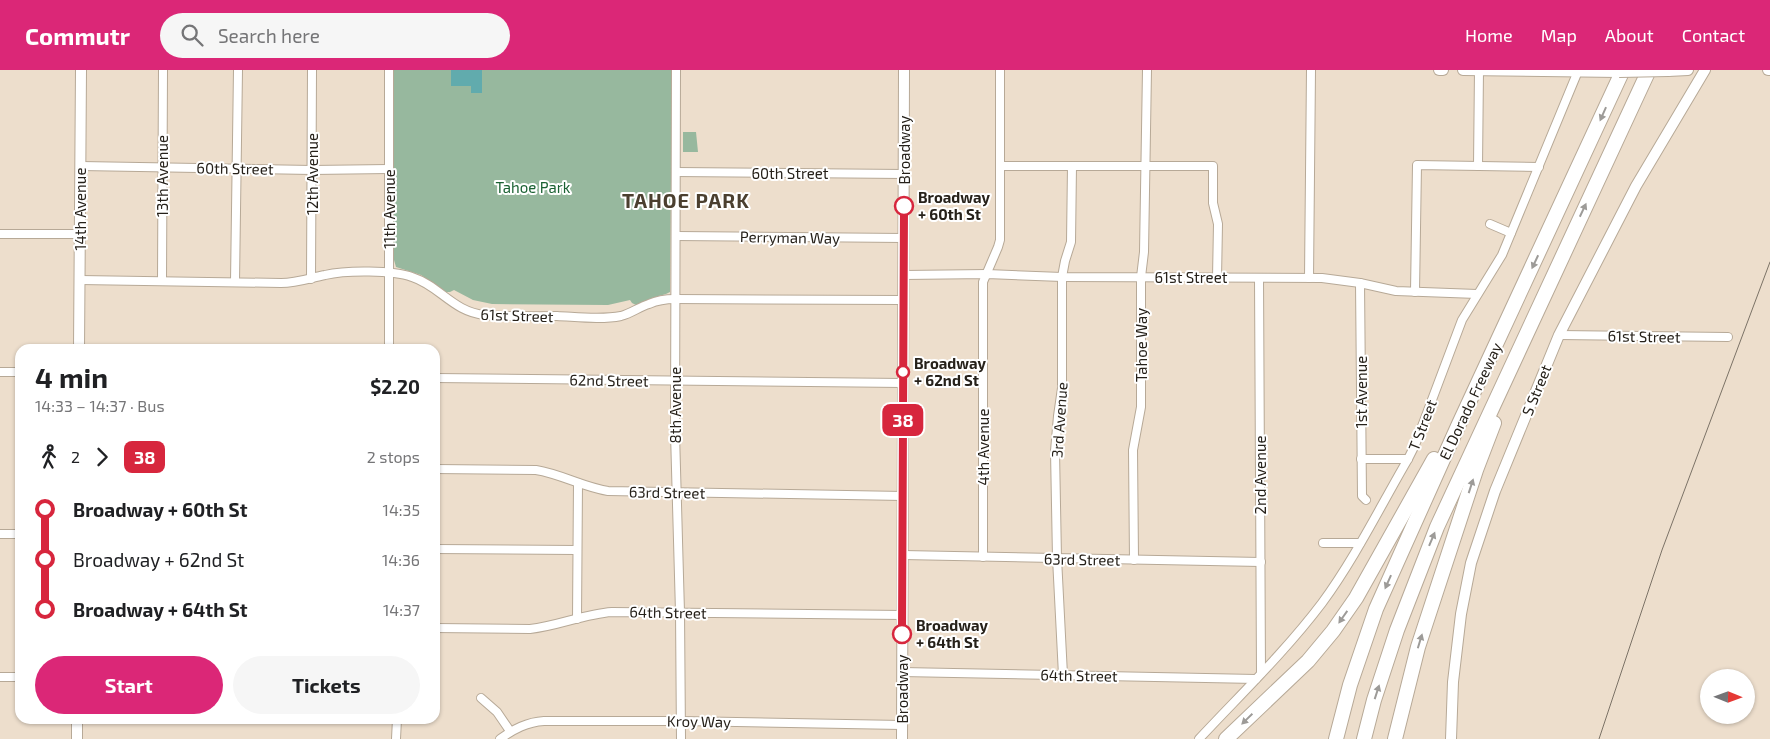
<!DOCTYPE html>
<html lang="en">
<head>
<meta charset="utf-8">
<style>
  :root { --surface:#fff; --page:#f6f6f6; --text:#202124; --muted:#757577; --accent:#db2777 }
  body { margin:0; font-family:"Exo 2",sans-serif; background:var(--page); color:var(--text); height:100vh; display:flex; flex-direction:column; font-size:19px; white-space:nowrap }
  * { box-sizing:border-box; margin:0 }
  p { font-size:16px; color:var(--muted) }
  .icon { flex:none; width:28px; height:28px; fill:none; stroke:currentColor; stroke-width:2; stroke-linecap:round; stroke-linejoin:round }
  .map { position:relative; flex:1; overflow:hidden }
  .sheet { position:absolute; left:15px; top:274px; width:425px; height:380px; display:flex; flex-direction:column; background:var(--surface); border-radius:15px; box-shadow:0 1px 4px #0004 }
  .sheet>* { flex:none }
  .badge { padding:0 10px; border-radius:8px; font-size:18px; line-height:32px }
  .needle { width:32px; rotate:91deg }
  .buttons { position:absolute; left:1700px; top:599px; display:grid; gap:10px }
  .buttons a { display:grid; place-items:center; width:55px; height:55px; border-radius:50%; background:var(--surface); box-shadow:0 1px 4px #0004; font-size:25px }
  .map>.badge { position:absolute; translate:-50% -50%; box-shadow:0 0 0 2px #fff }
  .legs { display:flex; align-items:center; gap:8px; height:55px; padding:0 20px; font-size:16px }
  .legs p { margin-inline-start:auto }
  .head { display:flex; align-items:center; justify-content:space-between; height:85px; padding:0 20px }
  h1 { font-size:28px; font-weight:700; line-height:38px }
  .cta { display:flex; gap:10px; margin-top:auto; padding:10px 20px }
  .cta a { flex:1; height:58px; border-radius:30px; background:var(--accent); color:#fff; font-size:20px; font-weight:700; line-height:58px; text-align:center }
  .cta a+a { background:var(--page); color:var(--text) }
  ul { padding:0 20px; list-style:none }
  li { display:flex; align-items:center; gap:18px; height:50px; font-size:19px }
  li i { display:grid; place-items:center; width:8px; height:100%; margin:0 6px; background:currentColor }
  li i::after { content:''; width:12px; height:12px; margin:-6px; border:4px solid; border-radius:50%; background:var(--surface) }
  li p { margin-inline-start:auto }
  li:first-child i { background:linear-gradient(#0000 50%,currentColor 0) }
  li:last-child i { background:linear-gradient(currentColor 50%,#0000 0) }
  header { display:flex; align-items:center; gap:30px; box-sizing:border-box; height:70px; padding:0 25px; background:var(--accent); color:#fff }
  header strong { font-size:24px }
  nav { display:flex; gap:28px; margin-inline-start:auto; font-size:18px }
  .search { width:350px; height:45px; background:var(--page); display:flex; align-items:center; gap:12px; box-sizing:border-box; padding:0 18px; border-radius:28px; color:var(--muted); font-size:19px }
  .map>svg:first-child { display:block }
  .green { fill:#97b89e }
  .water { fill:#61abad }
  .lines { fill:none; stroke-linecap:round; stroke-linejoin:round }
  .street-casing { stroke:#b7a997; stroke-width:10 }
  .secondary-casing { stroke:#b7a997; stroke-width:12 }
  .highway-casing { stroke:#b7a997; stroke-width:16 }
  .street { stroke:#fff; stroke-width:8 }
  .secondary { stroke:#fff; stroke-width:10 }
  .highway { stroke:#fff; stroke-width:14 }
  .tram { stroke:#7b7266; stroke-width:1 }
  .secondary-bridge-casing { stroke:#b7a997; stroke-width:12; stroke-linecap:butt }
  .secondary-bridge { stroke:#fff; stroke-width:10 }
  .oneway { fill:#9d9b98 }
  .line-1-casing { stroke:#fff; stroke-width:11 }
  .line-1 { stroke:#d7263d; stroke-width:8 }
  .stop-1-dot { fill:#fff; stroke:#d7263d; stroke-width:2.5 }
  .labels { text-anchor:middle; dominant-baseline:central; stroke-width:4; stroke-linejoin:round; paint-order:stroke }
  .street-label { font-size:15px; fill:#26211a; stroke:#fff }
  .park-label { font-size:15px; fill:#1b6233; stroke:#fff }
  .stop-label { font-size:15px; font-weight:bold; fill:#26211a; stroke:#fff; text-anchor:start }
  .district-label { font-size:20px; font-weight:bold; letter-spacing:1px; fill:#4b3f2f; stroke:#fff }
</style>
</head>
<body>
<header>
<strong>Commutr</strong>
<div class="search"><svg class="icon" aria-label="search" viewBox="0 0 24 24"><circle cx="10" cy="10" r="6"/><path d="M15 15l6 6"/></svg>Search here</div>
<nav><a>Home</a><a>Map</a><a>About</a><a>Contact</a></nav>
</header>
<div class="map">
<svg width="1770" height="669" viewBox="0 0 1770 669">
  <rect width="100%" height="100%" fill="#eddecc"/>
  <g class="green">
    <polygon points="394,0 672,0 670,222 666,224 652,228 636,235 632,233 630,230 608,235 492,234 473,230 454,220 450,222 446,222 421,205 396,197 394,190"/>
    <polygon points="683,62 696,62 698,82 683,82"/>
  </g>
  <polygon class="water" points="451,0 482,0 482,23 471,23 471,16 451,16"/>
  <g class="lines">
    <defs>
      <g id="street">
        <polyline points="676,0 675,363 680,542 681,669"/>
        <polyline points="81,96 312,100 389,99"/>
        <polyline points="1000,96 1213,96 1213,133 1218,154 1217,208"/>
        <polyline points="1478,96 1479,0"/>
        <polyline points="676,102 904,104"/>
        <polyline points="1490,154 1511,163"/>
        <polyline points="0,164 80,164"/>
        <polyline points="676,166 904,168"/>
        <polyline points="904,205 987,204 1062,207 1322,208 1360,213 1396,221 1477,224"/>
        <polyline points="1259,208 1261,603"/>
        <polyline points="1309,208 1311,0"/>
        <polyline points="311,209 312,0"/>
        <path d="M80,210L281,213C297,213 310,208 325,205C346,200 393,200 412,207C440,216 453,242 485,245C509,247 533,246 557,246C578,247 601,250 621,246C632,243 639,237 649,234C658,230 666,229 675,229L903,230"/>
        <polyline points="162,211 163,0"/>
        <polyline points="235,212 238,0"/>
        <polyline points="1360,213 1362,426 1366,430"/>
        <polyline points="1415,222 1417,95 1539,97"/>
        <polyline points="1559,265 1728,267"/>
        <polyline points="389,279 389,0"/>
        <polyline points="0,302 20,302"/>
        <polyline points="435,308 903,313"/>
        <polyline points="1361,389 1408,389"/>
        <path d="M435,399L536,400C561,404 583,417 608,421L903,426"/>
        <polyline points="0,464 20,464"/>
        <polyline points="1323,473 1360,473"/>
        <polyline points="435,479 577,480"/>
        <polyline points="903,485 1261,492"/>
        <polyline points="983,487 983,212 998,177 1000,170 1000,0"/>
        <polyline points="1134,490 1133,380 1141,337 1141,207 1144,182 1147,0"/>
        <polyline points="577,549 578,413"/>
        <path d="M435,558L530,559C558,556 584,544 612,542L903,545"/>
        <polyline points="902,602 1256,609"/>
        <polyline points="1063,605 1057,488 1055,381 1058,346 1062,318 1062,207 1065,191 1071,172 1072,96"/>
        <polyline points="0,607 20,607"/>
        <polyline points="481,628 497,642 510,661"/>
        <polyline points="396,669 397,649"/>
        <path d="M500,669C514,659 527,652 544,651H681L902,655"/>
        <path d="M1199,669C1240,625 1285,582 1322,533C1355,488 1380,437 1408,389L1415,375L1462,250L1502,185L1578,1"/>
      </g>
      <g id="secondary">
        <polyline points="1439,0 1443,0"/>
        <polyline points="1463,0 1619,2"/>
        <polyline points="1768,0 1770,0"/>
        <polyline points="1668,1 1688,0"/>
        <polyline points="79,279 81,0"/>
        <polyline points="77,669 77,649"/>
        <polyline points="902,669 904,0"/>
        <polyline points="1451,669 1453,612 1461,544 1471,493 1495,421 1559,265 1636,116 1705,0"/>
      </g>
      <g id="highway">
        <polyline points="1226,669 1308,591 1333,561 1356,528 1434,389"/>
        <polyline points="1336,669 1350,615 1376,539 1458,356 1623,0"/>
        <polyline points="1364,669 1374,630 1397,560 1437,457 1649,0"/>
        <polyline points="1395,669 1418,577 1476,400 1494,353"/>
      </g>
    </defs>
    <use href="#street" class="street-casing"/>
    <use href="#secondary" class="secondary-casing"/>
    <use href="#highway" class="highway-casing"/>
    <use href="#street" class="street"/>
    <use href="#secondary" class="secondary"/>
    <use href="#highway" class="highway"/>
    <polyline class="tram" points="1599,669 1662,480 1770,192"/>
    <defs>
      <polyline id="secondary-bridge" points="1619,2 1668,1"/>
    </defs>
    <use href="#secondary-bridge" class="secondary-bridge-casing"/>
    <use href="#secondary-bridge" class="secondary-bridge"/>
  </g>
  <defs><path id="oneway-solid" d="M-6-.8H1V-3.2L6.5 0L1 3.2V.8H-6Z" transform="scale(1.25)"/></defs>
  <g class="oneway">
    <use href="#oneway-solid" transform="translate(1603 44) rotate(114)"/>
    <use href="#oneway-solid" transform="translate(1583 140) rotate(-65)"/>
    <use href="#oneway-solid" transform="translate(1535 192) rotate(115)"/>
    <use href="#oneway-solid" transform="translate(1471 416) rotate(-72)"/>
    <use href="#oneway-solid" transform="translate(1432 469) rotate(-67)"/>
    <use href="#oneway-solid" transform="translate(1388 512) rotate(114)"/>
    <use href="#oneway-solid" transform="translate(1343 547) rotate(125)"/>
    <use href="#oneway-solid" transform="translate(1420 571) rotate(-73)"/>
    <use href="#oneway-solid" transform="translate(1377 622) rotate(-72)"/>
    <use href="#oneway-solid" transform="translate(1247 649) rotate(136)"/>
  </g>
  <g class="lines">
    <defs>
      <polyline id="line-1" points="902,564 904,136"/>
    </defs>
    <use href="#line-1" class="line-1-casing"/>
    <use href="#line-1" class="line-1"/>
  </g>
  <g class="stop-1-dot">
    <circle cx="904" cy="136" r="9"/>
    <circle cx="903" cy="302" r="6"/>
    <circle cx="902" cy="564" r="9"/>
  </g>
  <g class="labels">
    <g class="street-label">
      <text transform="translate(904 80) rotate(-90)">Broadway</text>
      <text transform="translate(235 98) rotate(1)">60th Street</text>
      <text x="790" y="103">60th Street</text>
      <text transform="translate(312 104) rotate(-90)">12th Avenue</text>
      <text transform="translate(162 106) rotate(-90)">13th Avenue</text>
      <text transform="translate(80 139) rotate(-90)">14th Avenue</text>
      <text transform="translate(389 139) rotate(-90)">11th Avenue</text>
      <text transform="translate(790 167) rotate(1)">Perryman Way</text>
      <text x="1191" y="207">61st Street</text>
      <text transform="translate(517 245) rotate(2)">61st Street</text>
      <text transform="translate(1644 266) rotate(1)">61st Street</text>
      <text transform="translate(1141 275) rotate(-90)">Tahoe Way</text>
      <text transform="translate(609 310) rotate(1)">62nd Street</text>
      <text transform="translate(1536 320) rotate(-68)">S Street</text>
      <text transform="translate(1361 322) rotate(-90)">1st Avenue</text>
      <text transform="translate(1470 331) rotate(-65)">El Dorado Freeway</text>
      <text transform="translate(675 335) rotate(-90)">8th Avenue</text>
      <text transform="translate(1059 350) rotate(-86)">3rd Avenue</text>
      <text transform="translate(1422 355) rotate(-69)">T Street</text>
      <text transform="translate(983 377) rotate(-90)">4th Avenue</text>
      <text transform="translate(1260 405) rotate(-90)">2nd Avenue</text>
      <text transform="translate(667 422) rotate(1)">63rd Street</text>
      <text transform="translate(1082 489) rotate(1)">63rd Street</text>
      <text transform="translate(668 542) rotate(1)">64th Street</text>
      <text transform="translate(1079 605) rotate(1)">64th Street</text>
      <text transform="translate(902 619) rotate(-90)">Broadway</text>
      <text transform="translate(699 651) rotate(1)">Kroy Way</text>
    </g>
    <g class="park-label">
      <text x="533" y="117">Tahoe Park</text>
    </g>
    <g class="stop-label">
      <text x="918" y="127">Broadway<tspan x="918" dy="17">+ 60th St</tspan></text>
      <text x="914" y="293">Broadway<tspan x="914" dy="17">+ 62nd St</tspan></text>
      <text x="916" y="555">Broadway<tspan x="916" dy="17">+ 64th St</tspan></text>
    </g>
    <g class="district-label">
      <text x="686" y="130">TAHOE PARK</text>
    </g>
  </g>
</svg>
<div class="buttons">
<a><svg class="needle" viewBox="-14 -14 28 28"><path d="M0-13l5 13h-10z" fill="#e53935"/><path d="M0 13l5-13h-10z" fill="#757577"/></svg></a>
</div>
<b class="badge" style="left:903px;top:350px;background:#d7263d;color:#fff">38</b>
<section class="sheet">
<div class="head"><div><h1>4 min</h1><p>14:33 – 14:37 · Bus</p></div><b>$2.20</b></div>
<div class="legs"><svg class="icon" aria-label="walk" viewBox="0 0 24 24"><circle cx="13" cy="4" r="2"/><path d="M13 8l-2 6 4 7M11 14l-3 7M7 12l3-4h3l4 4"/></svg>2<svg class="icon" aria-label="forward" viewBox="0 0 24 24"><path d="M9 5l7 7-7 7"/></svg><b class="badge" style="background:#d7263d;color:#fff">38</b><p>2 stops</p></div>
<ul>
<li><i style="color:#d7263d"></i><b>Broadway + 60th St</b><p>14:35</p></li>
<li><i style="color:#d7263d"></i><span>Broadway + 62nd St</span><p>14:36</p></li>
<li><i style="color:#d7263d"></i><b>Broadway + 64th St</b><p>14:37</p></li>
</ul>
<div class="cta"><a>Start</a><a>Tickets</a></div>
</section>
</div>
</body>
</html>
